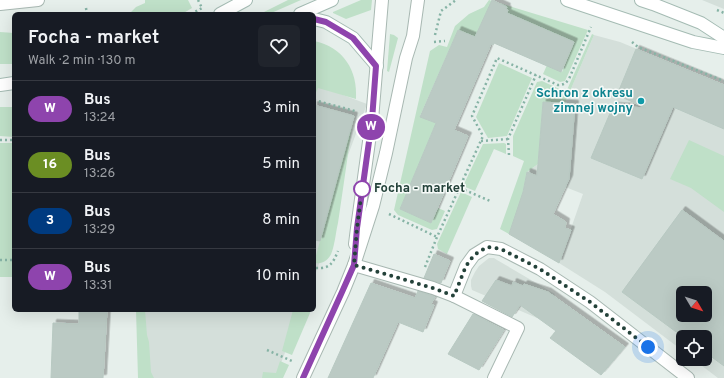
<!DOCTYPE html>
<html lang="en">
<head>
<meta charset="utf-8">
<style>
  :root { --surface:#171b24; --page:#20242c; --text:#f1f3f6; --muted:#9ea1a6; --line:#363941 }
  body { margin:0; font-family:Overpass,sans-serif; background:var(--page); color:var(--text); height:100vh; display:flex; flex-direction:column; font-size:15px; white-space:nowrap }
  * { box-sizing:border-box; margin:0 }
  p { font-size:13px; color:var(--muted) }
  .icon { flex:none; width:22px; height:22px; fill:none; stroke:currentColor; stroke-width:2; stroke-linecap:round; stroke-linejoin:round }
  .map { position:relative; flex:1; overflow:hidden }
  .sheet { position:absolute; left:12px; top:12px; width:304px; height:300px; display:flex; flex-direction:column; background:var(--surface); border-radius:6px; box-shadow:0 4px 16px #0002 }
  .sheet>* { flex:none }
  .badge { padding:0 8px; border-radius:13px; font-size:14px; line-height:26px }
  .needle { width:26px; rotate:129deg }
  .fabs { position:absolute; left:676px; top:286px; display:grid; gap:8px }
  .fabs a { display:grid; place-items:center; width:36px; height:36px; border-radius:6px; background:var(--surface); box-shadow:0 4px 16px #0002; font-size:20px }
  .you { position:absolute; width:20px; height:20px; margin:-10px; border:3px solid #fff; border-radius:50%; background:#1a73e8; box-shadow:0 0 0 6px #1a73e833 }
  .map>.badge { position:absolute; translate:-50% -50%; box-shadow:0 0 0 2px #fff }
  .round { display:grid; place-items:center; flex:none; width:42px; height:42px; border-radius:6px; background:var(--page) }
  .summary { display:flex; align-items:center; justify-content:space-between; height:68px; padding:0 16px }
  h1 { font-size:19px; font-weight:600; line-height:30px }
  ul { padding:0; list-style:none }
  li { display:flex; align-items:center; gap:12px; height:56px; padding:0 16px; border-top:1px solid var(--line) }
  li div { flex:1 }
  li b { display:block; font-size:15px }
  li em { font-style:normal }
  li .badge { min-width:44px; font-weight:700; text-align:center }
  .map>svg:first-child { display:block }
  .built { fill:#d4dfda; fill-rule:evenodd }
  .green { fill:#bfe0c8 }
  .building { fill:#bbcac4; stroke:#b8c9c2; fill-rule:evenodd; filter:url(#shadow) }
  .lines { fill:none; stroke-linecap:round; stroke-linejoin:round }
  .lane-casing { stroke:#a8b8b2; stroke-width:14 }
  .street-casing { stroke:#a8b8b2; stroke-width:14 }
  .secondary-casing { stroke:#a4bbb3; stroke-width:14 }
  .path { stroke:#86b3a5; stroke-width:2.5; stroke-dasharray:2 3; stroke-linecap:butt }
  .lane { stroke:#fff; stroke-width:12 }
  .street { stroke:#fff; stroke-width:12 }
  .secondary { stroke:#fff; stroke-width:12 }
  .line-casing { stroke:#fff; stroke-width:9 }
  .line { stroke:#8e44ad; stroke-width:6 }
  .walk { stroke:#24423a; stroke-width:4; stroke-dasharray:0 7.2 }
  .culture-dot { fill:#0f9aa8; stroke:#f7fbf9; stroke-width:1.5 }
  .stop-dot { fill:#fff; stroke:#8e44ad; stroke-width:2 }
  .labels { text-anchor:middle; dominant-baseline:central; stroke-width:3; stroke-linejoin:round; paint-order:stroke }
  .culture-label { font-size:13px; font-weight:bold; fill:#0d838f; stroke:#f7fbf9; text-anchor:end }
  .stop-label { font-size:13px; font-weight:bold; fill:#24423a; stroke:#f7fbf9; text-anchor:start }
</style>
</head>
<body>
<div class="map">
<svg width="724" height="378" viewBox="0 0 724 378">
  <defs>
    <filter id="shadow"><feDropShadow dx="3.5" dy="-3.5" stdDeviation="0" flood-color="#0004"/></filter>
  </defs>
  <rect width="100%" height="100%" fill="#e6efeb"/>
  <g class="built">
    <polygon points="702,0 724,0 724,9"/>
    <path d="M594,35L620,42L724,85V378H718L693,359H705V337H683V351L605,292L559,263L583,194L527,172L538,164L543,102L565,103ZM683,293H705V315H683Z"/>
    <polygon points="314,84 367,104 331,201 324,249 314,278"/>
    <polygon points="489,258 494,258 497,260 555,294 537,318 472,290 471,286 471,280 475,272 479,266"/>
    <polygon points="141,310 302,310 275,378 145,378"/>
  </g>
  <g class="green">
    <polygon points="145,0 188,0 192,8 182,14 129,14 136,7 145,3"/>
    <polygon points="288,0 301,0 269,14 260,14"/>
    <polygon points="361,0 372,0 371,10 346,19 333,13 333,12"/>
    <polygon points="489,0 588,30 565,81 560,82 543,74 547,65 562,72 574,42 507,13 508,10 491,3 475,37 458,30 420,116 436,123 400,209 431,223 438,208 445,211 437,229 432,230 398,215 394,210 430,51 439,45 447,47 455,26 469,14 484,7"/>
    <polygon points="0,32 14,33 14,64 0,64"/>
    <polygon points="390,34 394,35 398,38 389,72 387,71"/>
    <polygon points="592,34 594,35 565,103 543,102 538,164 527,172 522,197 509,234 500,229 524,161 513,156 513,136 537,82 542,81 566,92"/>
    <path d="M314,41C343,47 358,70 356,99L318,88L314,97Z"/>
    <polygon points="499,63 532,78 507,136 488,138 476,117"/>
    <polygon points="0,107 14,107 14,137 0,136"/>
    <path d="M353,119C348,154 343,189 338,223C336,231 334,251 330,256C326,262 321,264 314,263Z"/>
    <polygon points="689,140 724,156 724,212 691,188 670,179"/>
    <rect x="0" y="143" width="14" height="134"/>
    <polygon points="504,143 506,144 506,154 494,149 475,191 463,186 483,144"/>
    <polygon points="461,192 472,197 447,254 438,249 437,244"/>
    <polygon points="136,310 145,310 147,335 149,342 151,372 154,378 138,378"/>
    <polygon points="293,310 309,310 310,313 292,355 282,351"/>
    <polygon points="280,361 289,365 283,378 262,378 263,372 276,373"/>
  </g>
  <g class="building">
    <polygon points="492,0 507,7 506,9 508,10 507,13 574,42 561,72 494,43 493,45 491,44 454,130 468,136 431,223 400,209 436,123 420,117 458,30 475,37"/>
    <polygon points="636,49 724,85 724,129 673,107 642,179 591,158 613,106 646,108 617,95"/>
    <polygon points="543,102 575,104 569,179 553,214 566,222 565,228 571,230 559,263 509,234 523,192 527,172 537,176"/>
    <polygon points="314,105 354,116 320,241 314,240"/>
    <path d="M682,210L724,241V366L705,352V337H683L622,292ZM683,293H705V315H683Z"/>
    <polygon points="434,254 450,261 441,283 424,278"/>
    <polygon points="496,280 512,286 513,282 523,286 524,284 548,292 625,347 601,375 550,338 556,331 520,305 512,317 482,301"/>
    <polygon points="371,283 415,298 418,291 435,297 431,304 434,305 423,332 398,322 373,378 328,378"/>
    <polygon points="79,310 107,310 103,378 51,378 53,323 79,324"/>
    <polygon points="473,314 504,330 479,370 448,354"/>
  </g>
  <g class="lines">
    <defs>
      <polyline id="lane" points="0,4 38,0"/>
      <g id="street">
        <polyline points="355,244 357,228 372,120 382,0"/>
        <polyline points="354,265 433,288 454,296 518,328 494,378"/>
        <polyline points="454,296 466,266 474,255 487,247 501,249 540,269 590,302 688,378"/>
        <polyline points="303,378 343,292 354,265 373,206 386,153 406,58 413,36 418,0"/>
      </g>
      <g id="secondary">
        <polyline points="567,0 693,42 724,48"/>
        <polyline points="641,0 653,4 701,23 724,38"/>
        <polyline points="220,14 246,0"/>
        <polyline points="300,14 332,0"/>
        <polyline points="314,19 326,22 353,38 377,66"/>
        <polyline points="0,85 14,83"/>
      </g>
    </defs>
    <use href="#lane" class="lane-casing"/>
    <use href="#street" class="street-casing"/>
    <use href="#secondary" class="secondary-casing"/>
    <g class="path">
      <polyline points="198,0 202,8"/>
      <polyline points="86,8 87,14"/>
      <polyline points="717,10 724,13"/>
      <polyline points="191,14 204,7"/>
      <polyline points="435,35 441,11 456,0"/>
      <polyline points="434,42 445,41"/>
      <polyline points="632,42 638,47 724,81"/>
      <polyline points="314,100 355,111"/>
      <polyline points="0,140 14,140"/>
      <polyline points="481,141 508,139"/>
      <polyline points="509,155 508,139 536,75"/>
      <polyline points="460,188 490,201"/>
      <polyline points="389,214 437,237"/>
      <polyline points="0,260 14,260"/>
      <path d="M425,267L437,237L483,136L472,116L497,58L558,85C564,85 566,83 569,79L591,27"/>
      <path d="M316,268C330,269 333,263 338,251"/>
      <polyline points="267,350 292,361"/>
    </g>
    <use href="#lane" class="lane"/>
    <use href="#street" class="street"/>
    <use href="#secondary" class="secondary"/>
  </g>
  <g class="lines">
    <defs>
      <polyline id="line" points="303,378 342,292 354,265 357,228 372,120 376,66 353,38 326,22 314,19"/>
    </defs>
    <use href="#line" class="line-casing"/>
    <use href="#line" class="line"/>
    <polyline class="walk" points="362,189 357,228 354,265 433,288 454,296 466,266 474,255 487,247 501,249 540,269 590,302 648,347"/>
  </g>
  <circle class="culture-dot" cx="641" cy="101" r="4"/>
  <circle class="stop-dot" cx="362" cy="189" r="8"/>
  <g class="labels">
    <g class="culture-label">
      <text x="633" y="94">Schron z okresu<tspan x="633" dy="15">zimnej wojny</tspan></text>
    </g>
    <g class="stop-label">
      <text x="374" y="189">Focha - market</text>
    </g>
  </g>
</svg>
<div class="fabs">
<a><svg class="needle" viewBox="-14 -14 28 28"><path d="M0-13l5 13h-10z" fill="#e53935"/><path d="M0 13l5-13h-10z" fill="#9ea1a6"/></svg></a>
<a><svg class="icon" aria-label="locate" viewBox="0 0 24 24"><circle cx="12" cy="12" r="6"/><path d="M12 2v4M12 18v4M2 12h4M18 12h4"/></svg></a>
</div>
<div class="you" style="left:648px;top:347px"></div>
<b class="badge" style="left:371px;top:127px;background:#8e44ad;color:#fff">W</b>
<section class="sheet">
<div class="summary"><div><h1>Focha - market</h1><p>Walk · 2 min · 130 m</p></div><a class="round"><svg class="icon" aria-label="heart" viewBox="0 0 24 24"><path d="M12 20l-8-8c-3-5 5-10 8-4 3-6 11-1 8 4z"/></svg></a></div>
<ul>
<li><span class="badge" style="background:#8e44ad;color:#fff">W</span><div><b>Bus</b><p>13:24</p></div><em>3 min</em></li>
<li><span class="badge" style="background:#6b8e23;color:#fff">16</span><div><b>Bus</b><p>13:26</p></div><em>5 min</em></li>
<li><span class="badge" style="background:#003b80;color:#fff">3</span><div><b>Bus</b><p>13:29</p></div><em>8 min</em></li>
<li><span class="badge" style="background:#8e44ad;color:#fff">W</span><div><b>Bus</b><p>13:31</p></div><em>10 min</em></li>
</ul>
</section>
</div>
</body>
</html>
